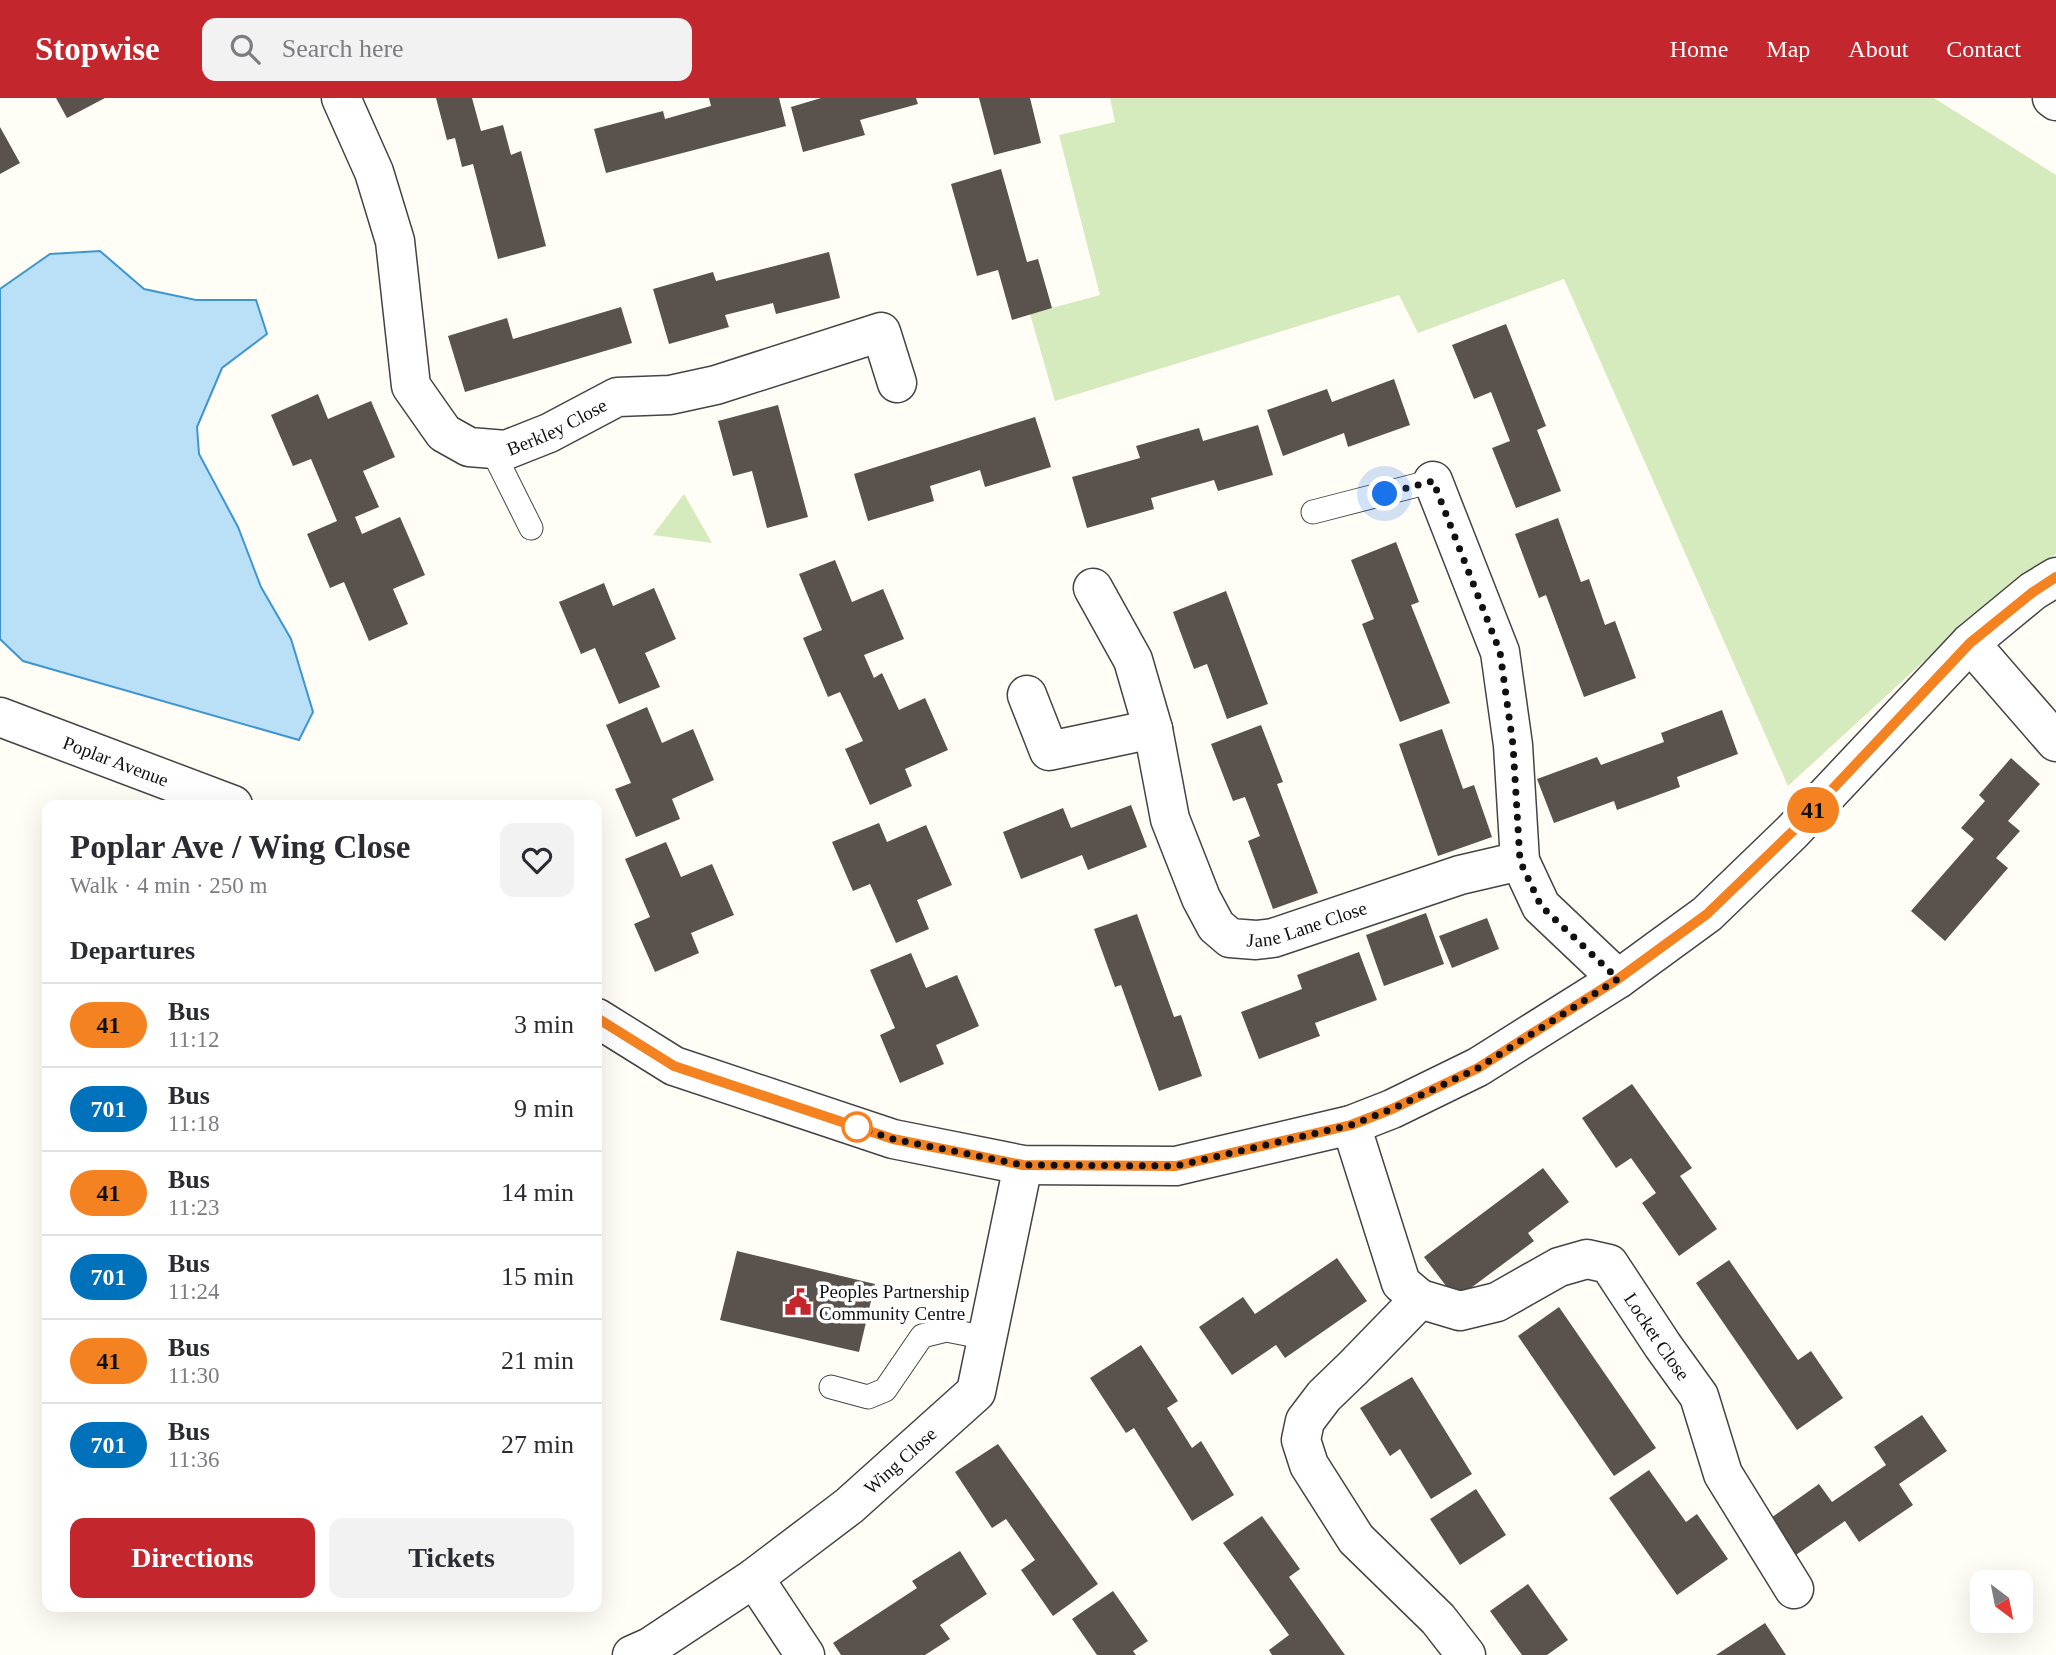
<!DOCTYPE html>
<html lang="en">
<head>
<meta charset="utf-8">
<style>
  :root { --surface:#fff; --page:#f2f2f3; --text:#2b2b33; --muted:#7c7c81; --line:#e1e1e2; --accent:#c4262e }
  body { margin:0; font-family:Georgia,serif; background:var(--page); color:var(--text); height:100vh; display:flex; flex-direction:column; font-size:26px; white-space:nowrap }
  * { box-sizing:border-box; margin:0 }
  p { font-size:23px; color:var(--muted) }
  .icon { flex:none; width:38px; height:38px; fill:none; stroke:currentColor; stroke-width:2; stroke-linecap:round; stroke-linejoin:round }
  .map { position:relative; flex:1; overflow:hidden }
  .side { position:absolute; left:42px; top:702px; width:560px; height:812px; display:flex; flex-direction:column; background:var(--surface); border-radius:14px; box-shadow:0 7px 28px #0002 }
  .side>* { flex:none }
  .badge { padding:0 14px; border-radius:23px; font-size:24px; line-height:46px }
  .needle { width:46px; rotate:148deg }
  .controls { position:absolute; left:1970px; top:1472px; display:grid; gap:14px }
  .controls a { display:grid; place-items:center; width:63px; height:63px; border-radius:14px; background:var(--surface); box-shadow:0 7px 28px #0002; font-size:35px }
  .you { position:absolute; width:35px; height:35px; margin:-18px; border:5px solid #fff; border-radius:50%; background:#1a73e8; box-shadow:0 0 0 10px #1a73e833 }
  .map>.badge { position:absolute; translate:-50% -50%; box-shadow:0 0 0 4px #fff }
  h2 { padding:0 28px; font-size:26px; line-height:63px }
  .round { display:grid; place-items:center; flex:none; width:74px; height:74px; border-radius:14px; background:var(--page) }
  .headline { display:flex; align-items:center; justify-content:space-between; height:119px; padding:0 28px }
  h1 { font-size:33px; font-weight:800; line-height:52px }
  .cta { display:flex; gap:14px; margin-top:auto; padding:14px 28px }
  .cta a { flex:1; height:80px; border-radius:14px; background:var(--accent); color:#fff; font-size:28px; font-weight:800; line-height:80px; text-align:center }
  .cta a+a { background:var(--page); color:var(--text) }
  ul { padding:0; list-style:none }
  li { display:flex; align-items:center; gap:21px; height:84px; padding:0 28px; border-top:2px solid var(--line) }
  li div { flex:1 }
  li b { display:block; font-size:26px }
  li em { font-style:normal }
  li .badge { min-width:77px; font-weight:700; text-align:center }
  header { display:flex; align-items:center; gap:42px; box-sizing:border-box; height:98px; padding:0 35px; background:var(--accent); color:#fff }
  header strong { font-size:33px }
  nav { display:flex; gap:38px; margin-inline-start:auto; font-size:24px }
  .search { width:490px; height:63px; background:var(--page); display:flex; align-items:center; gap:18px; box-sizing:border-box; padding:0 24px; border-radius:14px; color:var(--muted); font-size:26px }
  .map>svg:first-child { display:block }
  .green { fill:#d5ebbd }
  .water { fill:#b9e0f7; stroke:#3f96cf; stroke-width:2 }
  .building { fill:#5a524d }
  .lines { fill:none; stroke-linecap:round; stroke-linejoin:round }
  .lane-casing { stroke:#444; stroke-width:25 }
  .street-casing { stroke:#444; stroke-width:41 }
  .lane { stroke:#fff; stroke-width:23 }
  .street { stroke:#fff; stroke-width:38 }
  .line-casing { stroke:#fff; stroke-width:16 }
  .line { stroke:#f58220; stroke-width:10 }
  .walk { stroke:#111; stroke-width:7; stroke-dasharray:0 12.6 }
  .stop-dot { fill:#fff; stroke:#f58220; stroke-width:3.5 }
  .labels { text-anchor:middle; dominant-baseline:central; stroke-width:7; stroke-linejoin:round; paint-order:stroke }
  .street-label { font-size:19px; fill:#111; stroke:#fff }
  .poi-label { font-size:19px; fill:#111; stroke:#fff; text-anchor:start }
</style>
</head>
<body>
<header>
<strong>Stopwise</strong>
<div class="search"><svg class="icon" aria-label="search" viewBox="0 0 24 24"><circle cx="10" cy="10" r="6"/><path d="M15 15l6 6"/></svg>Search here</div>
<nav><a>Home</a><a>Map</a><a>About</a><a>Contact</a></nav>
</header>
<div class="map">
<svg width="2056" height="1557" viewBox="0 0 2056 1557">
  <rect width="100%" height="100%" fill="#fffdf5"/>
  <g class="green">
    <polygon points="1110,0 1934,0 2056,77 2056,456 2050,459 1935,553 1788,688 1564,181 1418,235 1399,197 1055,303 1030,216 1100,197 1059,37 1115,24"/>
    <polygon points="684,396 712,445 653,437"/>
  </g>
  <polygon class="water" points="100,153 144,191 196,202 256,202 267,236 222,270 197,329 199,356 238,429 261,489 291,541 313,614 299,642 23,563 0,541 0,191 50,156"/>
  <g class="building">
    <polygon points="56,0 105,0 67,20"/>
    <polygon points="436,0 472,0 481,33 503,27 511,57 521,53 546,148 498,161 473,66 462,69 455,40 447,42"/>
    <polygon points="709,0 779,0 786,28 606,75 594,31 663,13 665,21 711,8"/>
    <polygon points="821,0 916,0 918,6 860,22 865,37 803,54 791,9"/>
    <polygon points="979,0 1030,0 1041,45 994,57"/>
    <polygon points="0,29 20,65 0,76"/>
    <polygon points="1001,71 1027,164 1038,161 1052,210 1012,222 998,172 977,178 951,86"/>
    <polygon points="829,154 840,200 776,216 773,205 725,217 729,229 669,246 653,191 713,174 716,183"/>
    <polygon points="621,209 632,245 465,294 448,238 507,220 513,241"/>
    <polygon points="1506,226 1546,328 1537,332 1561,393 1516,410 1492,350 1510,343 1491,294 1474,301 1452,247"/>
    <polygon points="1394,281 1410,327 1348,349 1344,335 1283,358 1267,312 1327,291 1332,304"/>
    <polygon points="318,296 328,321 371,303 395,359 363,373 379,409 355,419 362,436 400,419 425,477 393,491 408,526 369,543 344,484 330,490 307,436 337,423 311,361 293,368 271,317"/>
    <polygon points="778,307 808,419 767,430 752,373 733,378 718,323"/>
    <polygon points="1035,319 1051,369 985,389 980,372 930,388 934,403 868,423 854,376"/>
    <polygon points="1258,327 1273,377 1218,393 1214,382 1151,400 1154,411 1087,430 1072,379 1140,360 1136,348 1199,330 1203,343"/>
    <polygon points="1558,420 1581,484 1589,481 1605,527 1615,523 1636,580 1584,599 1546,497 1539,500 1515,436"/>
    <polygon points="1396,444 1419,504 1411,507 1450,605 1400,624 1362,526 1374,521 1351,462"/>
    <polygon points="835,462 852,504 883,491 904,541 864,557 874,580 882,575 899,612 925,600 948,652 905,671 912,688 870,707 845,651 863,643 840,594 828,599 803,540 822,532 799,476"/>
    <polygon points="604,485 613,508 654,490 676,541 645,555 660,589 619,606 595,550 581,556 559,504"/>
    <polygon points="1226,493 1268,606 1227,621 1207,566 1194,571 1173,514"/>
    <polygon points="647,609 662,645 693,631 714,682 672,701 680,721 636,739 615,691 631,685 606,627"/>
    <polygon points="1722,612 1738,656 1677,679 1680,689 1617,712 1614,703 1554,725 1537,681 1597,659 1601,667 1664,644 1661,635"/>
    <polygon points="1261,627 1283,684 1277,686 1318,795 1273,811 1248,743 1260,738 1245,699 1233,703 1211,646"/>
    <polygon points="1442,631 1463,691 1474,687 1492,739 1438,758 1399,646"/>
    <polygon points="2011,660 2040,686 2008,723 2020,733 1996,760 2008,770 1945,843 1911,813 1974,741 1961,730 1985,703 1979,697"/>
    <polygon points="1131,707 1147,749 1088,772 1082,757 1021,781 1003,734 1063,710 1071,730"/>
    <polygon points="879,725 887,744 926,727 952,787 917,802 929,831 896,845 870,786 853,793 832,744"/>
    <polygon points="666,744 681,779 712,766 734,817 691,835 699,855 655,874 634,826 650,819 625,761"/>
    <polygon points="1426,815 1444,866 1384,888 1366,837"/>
    <polygon points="1137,816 1174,919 1181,917 1202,978 1159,993 1121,887 1115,889 1094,831"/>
    <polygon points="1487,820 1499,851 1452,870 1439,838"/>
    <polygon points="1359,854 1377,902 1315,925 1320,938 1259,961 1241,914 1302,891 1297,877"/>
    <polygon points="911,855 926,890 957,877 979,928 936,947 944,966 900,985 880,937 895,930 870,872"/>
    <polygon points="1632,986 1692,1070 1680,1078 1717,1131 1679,1158 1642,1105 1656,1095 1631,1060 1616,1070 1582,1020"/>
    <polygon points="1543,1070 1569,1104 1528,1135 1534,1143 1456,1201 1424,1159"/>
    <polygon points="737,1153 875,1186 859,1254 720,1222"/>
    <polygon points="1337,1160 1367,1203 1285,1260 1276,1247 1232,1277 1199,1229 1243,1199 1255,1216"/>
    <polygon points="1729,1162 1798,1262 1811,1253 1843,1300 1797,1332 1696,1185"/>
    <polygon points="1559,1209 1656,1350 1614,1378 1518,1238"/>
    <polygon points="1141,1247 1178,1303 1167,1310 1192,1350 1201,1343 1234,1397 1192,1423 1134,1330 1126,1335 1090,1280"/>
    <polygon points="1412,1279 1472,1376 1431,1401 1400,1351 1390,1358 1360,1310"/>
    <polygon points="1922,1317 1947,1353 1899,1386 1913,1407 1859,1444 1845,1423 1793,1459 1768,1422 1819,1386 1832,1404 1886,1367 1874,1349"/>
    <polygon points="998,1346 1098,1486 1053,1518 1021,1472 1035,1462 1006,1421 992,1430 955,1374"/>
    <polygon points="1649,1372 1686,1424 1697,1416 1728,1461 1677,1497 1609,1400"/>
    <polygon points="1476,1391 1506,1437 1460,1467 1430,1421"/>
    <polygon points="1262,1418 1300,1471 1289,1479 1345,1557 1272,1557 1269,1552 1289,1537 1223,1445"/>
    <polygon points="960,1453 987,1496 940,1527 950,1541 925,1557 841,1557 833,1545 917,1490 912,1483"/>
    <polygon points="1528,1486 1568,1542 1547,1557 1522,1557 1490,1513"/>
    <polygon points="1113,1493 1148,1543 1133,1553 1136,1557 1097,1557 1072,1521"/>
    <polygon points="1765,1525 1786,1557 1716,1557"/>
  </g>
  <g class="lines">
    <defs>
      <g id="lane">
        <polyline points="491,350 531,430"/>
        <polyline points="1313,414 1433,383"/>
        <polyline points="831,1289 868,1299 885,1292 922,1238 946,1232 987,1240"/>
      </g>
      <g id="street">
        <path id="s1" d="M341,0L374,74L395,143L411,288L444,335L469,349L506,352L549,335L617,299L670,297L716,287L881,234L897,285"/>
        <polyline points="2052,0 2056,3"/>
        <path id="s2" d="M1093,490L1133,562L1153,631L1170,721L1201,800L1216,828L1230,840L1256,842L1273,840L1460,777L1520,763L1513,647L1500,554L1433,383"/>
        <polyline points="1970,545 2056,644"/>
        <polyline points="1027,597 1049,653 1153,631"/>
        <path id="s3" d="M0,619L233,707"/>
        <polyline points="1520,763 1541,808 1618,881"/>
        <polyline points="597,920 674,968 893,1041 1023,1067 1176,1068 1351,1027 1392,1011 1478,969 1618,881 1707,816 1792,734 1970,545 2033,493 2056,479"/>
        <polyline points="1351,1027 1401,1185 1420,1201"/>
        <polyline points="754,1480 805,1557"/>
        <path id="s4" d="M632,1557L650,1549L754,1480L849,1408L976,1294L1023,1067"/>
        <path id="s5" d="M1466,1557L1438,1521L1356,1441L1309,1367L1301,1342L1305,1323L1324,1298L1353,1270L1420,1201L1460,1213L1497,1204L1559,1169L1587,1161L1609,1166L1663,1248L1699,1298L1723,1376L1794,1491"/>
      </g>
    </defs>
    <use href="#lane" class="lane-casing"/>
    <use href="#street" class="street-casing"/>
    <use href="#lane" class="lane"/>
    <use href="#street" class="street"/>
  </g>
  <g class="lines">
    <defs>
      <polyline id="line" points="597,920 674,968 893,1041 1023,1067 1176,1068 1351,1027 1392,1011 1478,970 1618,881 1707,816 1792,734 1970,545 2033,494 2056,479"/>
    </defs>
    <use href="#line" class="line-casing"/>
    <use href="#line" class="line"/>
    <polyline class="walk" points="857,1029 893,1041 1023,1067 1176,1068 1351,1027 1392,1011 1478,970 1618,881 1541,808 1520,763 1513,647 1500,554 1433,383 1385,396"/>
  </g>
  <defs>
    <symbol id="civic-bare" viewBox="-9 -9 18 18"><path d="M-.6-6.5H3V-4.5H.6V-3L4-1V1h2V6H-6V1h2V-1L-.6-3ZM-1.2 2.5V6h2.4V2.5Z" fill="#c4262e" stroke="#fff" stroke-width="2.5" paint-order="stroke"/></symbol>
  </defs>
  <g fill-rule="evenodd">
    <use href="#civic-bare" x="779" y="1185" width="38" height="38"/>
  </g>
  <circle class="stop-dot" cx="857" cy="1029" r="14"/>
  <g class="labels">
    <g class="street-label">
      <text stroke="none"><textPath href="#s1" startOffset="478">Berkley Close</textPath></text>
      <text stroke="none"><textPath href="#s3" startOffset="124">Poplar Avenue</textPath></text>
      <text stroke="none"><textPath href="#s2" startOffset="460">Jane Lane Close</textPath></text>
      <text stroke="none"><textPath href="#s5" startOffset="751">Locket Close</textPath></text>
      <text stroke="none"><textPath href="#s4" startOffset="332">Wing Close</textPath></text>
    </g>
    <g class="poi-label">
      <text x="819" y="1193">Peoples Partnership<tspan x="819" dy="22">Community Centre</tspan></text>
    </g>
  </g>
</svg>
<div class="controls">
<a><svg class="needle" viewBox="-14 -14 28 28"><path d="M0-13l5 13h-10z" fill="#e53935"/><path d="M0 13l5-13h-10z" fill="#7c7c81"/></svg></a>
</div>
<div class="you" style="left:1385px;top:396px"></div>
<b class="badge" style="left:1813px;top:712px;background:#f58220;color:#111">41</b>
<section class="side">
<div class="headline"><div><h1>Poplar Ave / Wing Close</h1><p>Walk · 4 min · 250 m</p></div><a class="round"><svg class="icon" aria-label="heart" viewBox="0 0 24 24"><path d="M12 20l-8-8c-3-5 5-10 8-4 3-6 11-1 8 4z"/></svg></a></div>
<h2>Departures</h2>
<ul>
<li><span class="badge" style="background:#f58220;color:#111">41</span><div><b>Bus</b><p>11:12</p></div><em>3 min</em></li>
<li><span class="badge" style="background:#0072bc;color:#fff">701</span><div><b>Bus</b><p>11:18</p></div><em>9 min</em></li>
<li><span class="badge" style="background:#f58220;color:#111">41</span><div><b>Bus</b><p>11:23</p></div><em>14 min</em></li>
<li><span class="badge" style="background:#0072bc;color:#fff">701</span><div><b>Bus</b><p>11:24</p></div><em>15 min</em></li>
<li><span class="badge" style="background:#f58220;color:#111">41</span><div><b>Bus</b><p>11:30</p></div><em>21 min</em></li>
<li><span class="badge" style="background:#0072bc;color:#fff">701</span><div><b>Bus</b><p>11:36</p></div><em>27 min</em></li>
</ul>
<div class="cta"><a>Directions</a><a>Tickets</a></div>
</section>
</div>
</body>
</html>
